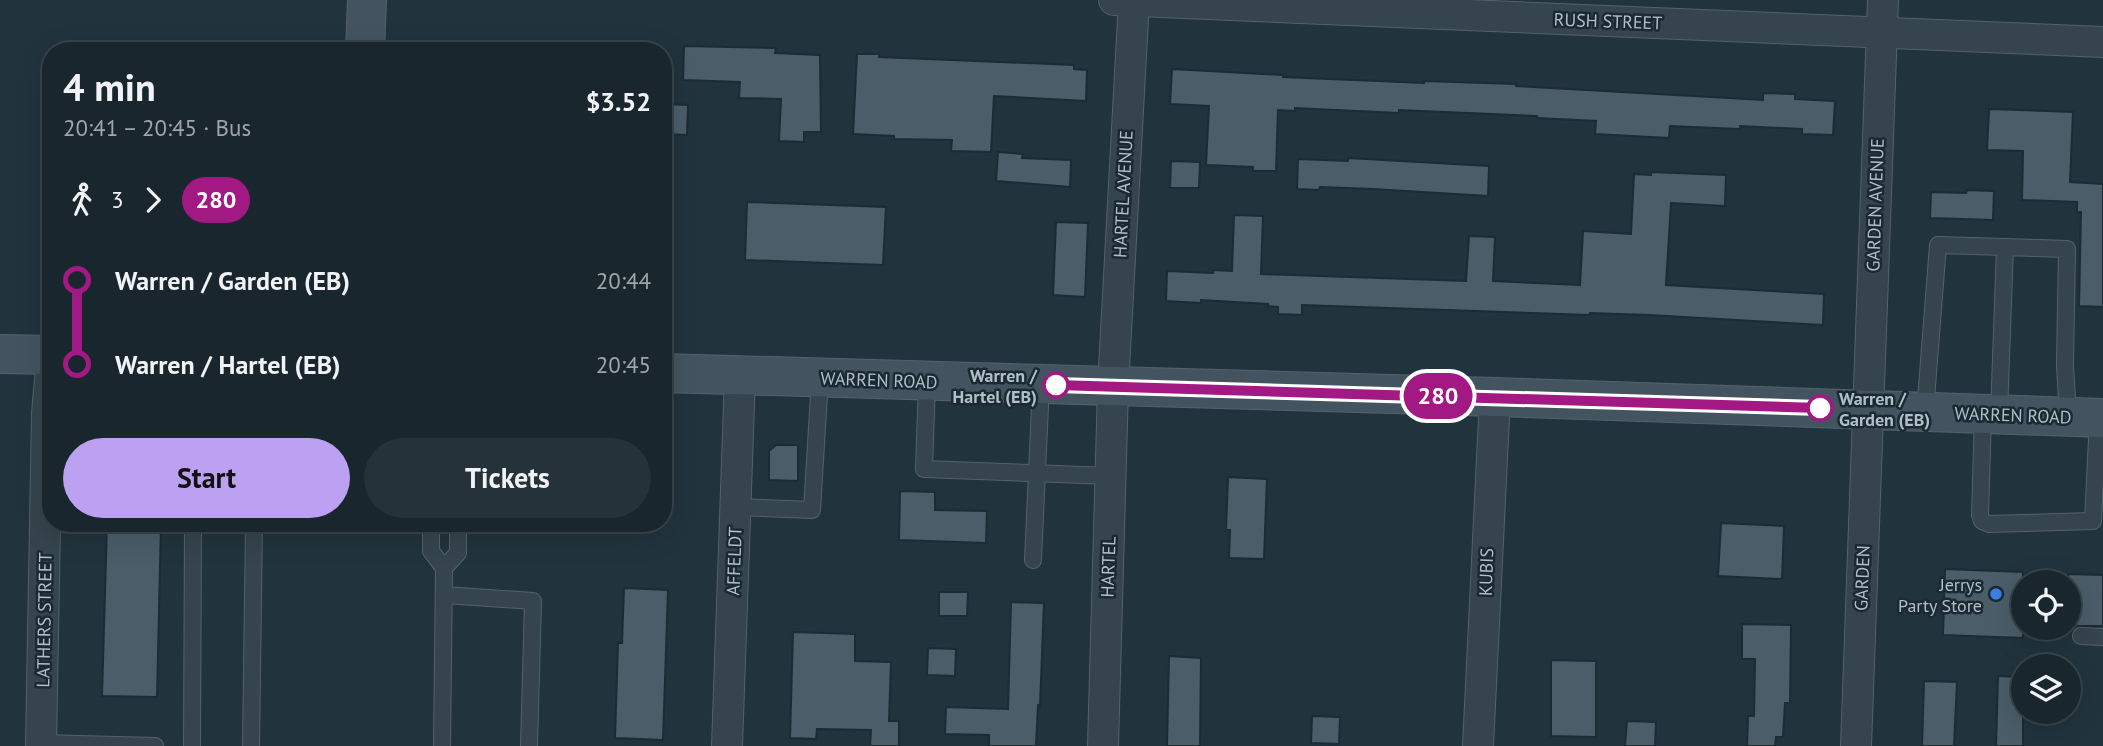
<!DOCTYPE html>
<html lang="en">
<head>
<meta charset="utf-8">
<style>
  :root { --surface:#19262e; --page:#26323a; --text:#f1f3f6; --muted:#9fa5aa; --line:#37434a; --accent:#bca0f2 }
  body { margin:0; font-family:"PT Sans",sans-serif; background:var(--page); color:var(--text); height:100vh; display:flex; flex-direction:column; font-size:26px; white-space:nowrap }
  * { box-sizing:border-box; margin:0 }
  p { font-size:23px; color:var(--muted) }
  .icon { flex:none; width:38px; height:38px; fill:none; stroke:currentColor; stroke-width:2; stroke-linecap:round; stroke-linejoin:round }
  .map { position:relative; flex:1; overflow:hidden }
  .panel { position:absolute; left:42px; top:42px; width:630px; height:490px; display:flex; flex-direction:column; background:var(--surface); border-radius:28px; box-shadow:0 7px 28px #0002,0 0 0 2px var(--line) }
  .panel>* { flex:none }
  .badge { padding:0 14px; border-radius:23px; font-size:24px; line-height:46px }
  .controls { position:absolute; left:2011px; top:570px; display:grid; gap:14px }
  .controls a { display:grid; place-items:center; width:70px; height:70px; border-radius:50%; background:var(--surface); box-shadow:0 7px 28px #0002,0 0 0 2px var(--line); font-size:35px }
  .map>.badge { position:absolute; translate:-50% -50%; box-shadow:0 0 0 4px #fff }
  .legs { display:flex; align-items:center; gap:10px; height:77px; padding:0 21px; font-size:23px }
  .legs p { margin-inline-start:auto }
  .headline { display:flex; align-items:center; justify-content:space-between; height:119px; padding:0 21px }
  h1 { font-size:38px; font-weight:600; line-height:52px }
  .cta { display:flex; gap:14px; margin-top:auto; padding:14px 21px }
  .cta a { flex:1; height:80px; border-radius:42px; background:var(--accent); color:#111; font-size:28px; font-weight:600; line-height:80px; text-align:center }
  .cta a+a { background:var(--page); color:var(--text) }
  ul { padding:0 21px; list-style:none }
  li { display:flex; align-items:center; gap:24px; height:84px; font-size:26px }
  li i { display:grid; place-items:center; width:10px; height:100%; margin:0 9px; background:currentColor }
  li i::after { content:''; width:18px; height:18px; margin:-9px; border:5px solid; border-radius:50%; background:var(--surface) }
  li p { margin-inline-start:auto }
  li:first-child i { background:linear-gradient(#0000 50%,currentColor 0) }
  li:last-child i { background:linear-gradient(currentColor 50%,#0000 0) }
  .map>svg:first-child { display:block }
  .building { fill:#4a5d69; stroke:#1d2b34; stroke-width:2 }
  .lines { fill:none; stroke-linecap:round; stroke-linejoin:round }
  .lane-casing { stroke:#54626b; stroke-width:18 }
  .street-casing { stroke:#54626b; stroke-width:32 }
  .secondary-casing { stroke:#54626b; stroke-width:40 }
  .lane { stroke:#35444d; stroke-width:16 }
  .street { stroke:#35444d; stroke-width:30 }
  .secondary { stroke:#435460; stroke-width:38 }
  .line-1-casing { stroke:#fff; stroke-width:16 }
  .line-1 { stroke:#a31984; stroke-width:10 }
  .stop-1-dot { fill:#fff; stroke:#a31984; stroke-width:3.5 }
  .shop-dot { fill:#3f7fe0; stroke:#1b2932; stroke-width:2.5 }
  .labels { text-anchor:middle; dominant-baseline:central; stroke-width:5; stroke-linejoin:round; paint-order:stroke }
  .street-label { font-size:18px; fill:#b1bfc9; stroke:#1b2932 }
  .stop-label { font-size:18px; font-weight:bold; fill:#b1bfc9; stroke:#1b2932; text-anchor:end }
  .poi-label { font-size:18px; fill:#b1bfc9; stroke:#1b2932; text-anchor:end }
</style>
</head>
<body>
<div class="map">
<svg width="2103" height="746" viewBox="0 0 2103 746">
  <rect width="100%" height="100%" fill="#21333d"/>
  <g class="building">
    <polygon points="684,46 776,48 775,53 820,55 821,132 804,132 804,142 779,141 781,99 739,98 740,82 683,80"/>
    <polygon points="857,54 879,54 879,57 1074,65 1074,69 1087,70 1086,101 994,96 991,152 951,151 952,140 894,139 894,136 853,134"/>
    <polygon points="1172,69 1283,75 1283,77 1424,83 1424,81 1516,84 1516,86 1763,100 1763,93 1795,94 1795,99 1835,101 1833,135 1802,134 1802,129 1740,126 1740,129 1670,126 1669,138 1595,134 1596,121 1537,118 1537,116 1399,110 1399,113 1295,108 1295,111 1278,110 1276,171 1253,171 1253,167 1206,165 1209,106 1170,104"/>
    <polygon points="663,104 688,105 687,135 663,134"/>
    <polygon points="1989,109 2073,112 2070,182 2103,184 2103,307 2079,306 2081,212 2077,212 2077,202 2022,200 2023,151 1987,150"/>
    <polygon points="998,152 1023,154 1022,158 1071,160 1070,187 996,181"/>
    <polygon points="1348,158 1489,166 1488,196 1373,189 1320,187 1319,190 1297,189 1298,159 1348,161"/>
    <polygon points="1171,161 1200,162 1199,188 1170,188"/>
    <polygon points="1651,172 1726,175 1725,206 1671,203 1666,285 1824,294 1823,325 1649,315 1590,313 1590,315 1302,305 1302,315 1278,314 1278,307 1268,306 1268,304 1201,300 1201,303 1166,301 1167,271 1213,273 1213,270 1232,271 1234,215 1263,216 1261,274 1466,281 1469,236 1495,237 1493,281 1580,285 1583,231 1631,234 1634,174 1651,175"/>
    <polygon points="1967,190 1994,191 1993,220 1930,218 1931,192 1966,193"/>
    <polygon points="747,202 886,207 883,265 745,260"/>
    <polygon points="1056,222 1088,223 1085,297 1053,295"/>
    <polygon points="776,445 798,445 798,481 769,480 769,451"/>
    <polygon points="1228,477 1267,479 1264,559 1229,558 1230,530 1226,530"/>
    <polygon points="900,491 935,492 935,510 987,511 986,543 899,540"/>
    <polygon points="107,523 161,523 157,697 102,696"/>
    <polygon points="1721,523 1784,526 1782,579 1718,576"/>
    <polygon points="1945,569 2023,572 2023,638 1943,635"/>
    <polygon points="2068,574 2103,575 2103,626 2068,626"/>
    <polygon points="624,588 668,590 663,740 615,738 618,643 622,643"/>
    <polygon points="939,592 968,592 967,616 939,616"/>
    <polygon points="1011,602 1044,603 1040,706 1038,705 1036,746 989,746 989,735 945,734 946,707 1008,709"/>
    <polygon points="1742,624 1791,625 1790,703 1785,703 1783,737 1776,737 1775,746 1747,746 1748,716 1754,716 1755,659 1742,659"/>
    <polygon points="793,632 855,634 855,661 891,662 889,721 899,721 899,746 870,746 871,730 817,729 816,739 790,738"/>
    <polygon points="928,648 956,649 955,676 927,675"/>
    <polygon points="1169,656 1201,658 1200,746 1167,746"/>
    <polygon points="1551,660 1596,661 1596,737 1551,736"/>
    <polygon points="1998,676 2023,677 2023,746 1996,746"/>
    <polygon points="1924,681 1957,682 1954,746 1922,746"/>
    <polygon points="1312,716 1340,717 1339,744 1311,743"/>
    <polygon points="1627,721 1656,722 1655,746 1625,746"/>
  </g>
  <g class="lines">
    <defs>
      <g id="lane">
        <polyline points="927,382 924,469 1111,476"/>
        <polyline points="1925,412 1938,245 2005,247"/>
        <polyline points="1983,414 1980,515 1982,521 1989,524 2093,521 2098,418"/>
        <polyline points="1999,414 2005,247 2067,249 2065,365 2068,417"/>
        <polyline points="736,507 812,510 820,378"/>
        <polyline points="431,523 431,551 444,568 442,746"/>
        <polyline points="1033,560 1041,384"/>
        <polyline points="444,568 458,553 458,523"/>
        <polyline points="445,595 533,601 529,746"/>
        <polyline points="2081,636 2103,637"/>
        <polyline points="41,743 155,746"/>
        <polyline points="192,746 193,523"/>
        <polyline points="251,746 254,523"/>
      </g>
      <g id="street">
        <polyline points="1114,0 2103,42"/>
        <polyline points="41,746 47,413 51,368"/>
        <polyline points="727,746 740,376"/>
        <polyline points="1103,746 1113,387 1134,0"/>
        <polyline points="1478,746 1495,397"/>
        <polyline points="1856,746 1883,0"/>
      </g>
      <g id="secondary">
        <polyline points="365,51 367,0"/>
        <polyline points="0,354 51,355"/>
        <polyline points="663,373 1495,397 2103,418"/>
      </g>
    </defs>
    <use href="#lane" class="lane-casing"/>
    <use href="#street" class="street-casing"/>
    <use href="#secondary" class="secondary-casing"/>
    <use href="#lane" class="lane"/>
    <use href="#street" class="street"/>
    <use href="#secondary" class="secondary"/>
  </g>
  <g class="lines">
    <defs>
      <polyline id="line-1" points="1056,385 1820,408"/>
    </defs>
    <use href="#line-1" class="line-1-casing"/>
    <use href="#line-1" class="line-1"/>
  </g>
  <g class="stop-1-dot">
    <circle cx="1056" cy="385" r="12"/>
    <circle cx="1820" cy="408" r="12"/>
  </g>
  <circle class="shop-dot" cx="1996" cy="594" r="7"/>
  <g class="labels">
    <g class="street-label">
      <text transform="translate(1608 21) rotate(2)">RUSH STREET</text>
      <text transform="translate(1123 194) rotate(-87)">HARTEL AVENUE</text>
      <text transform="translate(1875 205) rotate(-88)">GARDEN AVENUE</text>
      <text transform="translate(879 380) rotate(2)">WARREN ROAD</text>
      <text transform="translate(2013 415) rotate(2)">WARREN ROAD</text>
      <text transform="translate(734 561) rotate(-88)">AFFELDT</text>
      <text transform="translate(1108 567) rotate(-88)">HARTEL</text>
      <text transform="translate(1486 572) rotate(-88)">KUBIS</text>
      <text transform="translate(1862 578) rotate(-88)">GARDEN</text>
      <text transform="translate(44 620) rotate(-89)">LATHERS STREET</text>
    </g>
    <g class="stop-label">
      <text x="1037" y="375">Warren /<tspan x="1037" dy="21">Hartel (EB)</tspan></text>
      <text x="1839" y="398" text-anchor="start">Warren /<tspan x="1839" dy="21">Garden (EB)</tspan></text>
    </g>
    <g class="poi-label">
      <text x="1982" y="584">Jerrys<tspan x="1982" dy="21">Party Store</tspan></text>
    </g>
  </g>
</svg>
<div class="controls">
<a><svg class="icon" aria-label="locate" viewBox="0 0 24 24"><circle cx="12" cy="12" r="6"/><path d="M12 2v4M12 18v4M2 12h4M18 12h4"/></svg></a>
<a><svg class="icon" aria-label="layers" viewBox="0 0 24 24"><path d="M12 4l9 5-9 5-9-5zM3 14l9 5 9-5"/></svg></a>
</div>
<b class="badge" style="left:1438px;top:396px;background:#a31984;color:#fff">280</b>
<section class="panel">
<div class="headline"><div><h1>4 min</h1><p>20:41 – 20:45 · Bus</p></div><b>$3.52</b></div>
<div class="legs"><svg class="icon" aria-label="walk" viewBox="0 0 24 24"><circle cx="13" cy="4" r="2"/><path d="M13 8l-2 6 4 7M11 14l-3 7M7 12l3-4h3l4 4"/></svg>3<svg class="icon" aria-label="forward" viewBox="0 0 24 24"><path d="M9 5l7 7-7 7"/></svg><b class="badge" style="background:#a31984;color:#fff">280</b></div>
<ul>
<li><i style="color:#a31984"></i><b>Warren / Garden (EB)</b><p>20:44</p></li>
<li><i style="color:#a31984"></i><b>Warren / Hartel (EB)</b><p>20:45</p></li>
</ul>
<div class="cta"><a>Start</a><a>Tickets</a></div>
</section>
</div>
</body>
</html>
